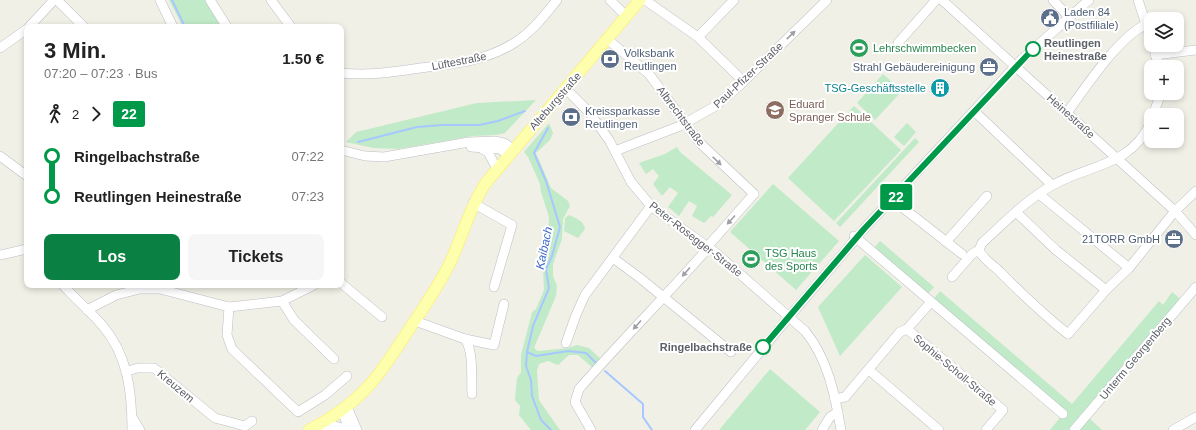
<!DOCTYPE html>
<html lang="de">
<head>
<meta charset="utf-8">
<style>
  :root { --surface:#fff; --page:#f6f6f6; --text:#222; --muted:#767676; --accent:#0b8043 }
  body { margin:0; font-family:Arial,sans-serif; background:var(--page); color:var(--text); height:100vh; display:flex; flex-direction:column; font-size:15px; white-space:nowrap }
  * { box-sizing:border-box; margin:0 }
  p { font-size:13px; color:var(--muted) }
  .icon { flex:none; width:22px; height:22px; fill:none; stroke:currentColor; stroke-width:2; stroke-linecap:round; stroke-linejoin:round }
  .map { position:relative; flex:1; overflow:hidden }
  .side { position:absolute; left:24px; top:24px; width:320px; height:264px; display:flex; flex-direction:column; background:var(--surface); border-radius:8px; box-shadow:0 2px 6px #0003 }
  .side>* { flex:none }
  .badge { padding:0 8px; border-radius:3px; font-size:14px; line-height:26px }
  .fabs { position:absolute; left:1144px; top:12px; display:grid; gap:8px }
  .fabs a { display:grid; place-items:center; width:40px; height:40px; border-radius:8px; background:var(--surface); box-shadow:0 2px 6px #0003; font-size:20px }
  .map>.badge { position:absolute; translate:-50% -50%; box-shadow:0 0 0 2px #fff }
  .legs { display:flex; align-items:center; gap:6px; height:44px; padding:0 20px; font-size:13px }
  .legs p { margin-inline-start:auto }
  .head { display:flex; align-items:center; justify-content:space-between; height:68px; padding:0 20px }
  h1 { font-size:22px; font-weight:700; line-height:30px }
  .cta { display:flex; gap:8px; margin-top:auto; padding:8px 20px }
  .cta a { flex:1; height:46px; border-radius:8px; background:var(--accent); color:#fff; font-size:16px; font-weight:700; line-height:46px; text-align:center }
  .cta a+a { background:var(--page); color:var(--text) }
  ul { padding:0 20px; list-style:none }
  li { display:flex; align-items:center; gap:14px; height:40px; font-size:15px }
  li i { display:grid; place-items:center; width:6px; height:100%; margin:0 5px; background:currentColor }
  li i::after { content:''; width:10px; height:10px; margin:-5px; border:3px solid; border-radius:50%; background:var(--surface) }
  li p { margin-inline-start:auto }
  li:first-child i { background:linear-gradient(#0000 50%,currentColor 0) }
  li:last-child i { background:linear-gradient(currentColor 50%,#0000 0) }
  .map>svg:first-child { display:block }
  .green { fill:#c0eac8 }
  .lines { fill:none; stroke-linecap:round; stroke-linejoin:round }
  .stream { stroke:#a7c8ff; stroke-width:2 }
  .minor-casing { stroke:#bdbec5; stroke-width:10 }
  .major-casing { stroke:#feed52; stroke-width:12 }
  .minor { stroke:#fff; stroke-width:9 }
  .major { stroke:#fdffac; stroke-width:11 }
  .oneway { fill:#9ea0a4 }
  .line-1-casing { stroke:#fff; stroke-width:9 }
  .line-1 { stroke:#009949; stroke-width:6 }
  .stop-1-dot { fill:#fff; stroke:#009949; stroke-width:2 }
  .labels { text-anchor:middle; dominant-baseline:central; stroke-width:4; stroke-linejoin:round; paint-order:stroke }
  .service-label { font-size:11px; fill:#4e5e75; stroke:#fff; text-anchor:start }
  .stop-label { font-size:11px; font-weight:bold; fill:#5d6067; stroke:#fff; text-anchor:start }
  .leisure-label { font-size:11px; fill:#27864d; stroke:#fff; text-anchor:start }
  .street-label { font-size:11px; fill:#5d6067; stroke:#fff }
  .culture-label { font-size:11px; fill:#0d838f; stroke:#fff; text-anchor:end }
  .education-label { font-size:11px; fill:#785e54; stroke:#fff; text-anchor:start }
  .water-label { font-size:12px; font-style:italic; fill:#3e6ace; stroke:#fff }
</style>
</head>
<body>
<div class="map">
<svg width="1196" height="430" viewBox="0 0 1196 430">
  <rect width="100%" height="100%" fill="#f1f0e6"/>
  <g class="green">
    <polygon points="169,0 206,0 223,27 183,27"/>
    <polygon points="883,74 902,91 875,120 857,103"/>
    <polygon points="536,100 505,133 496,135 473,136 398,149 373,148 346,142 356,132 477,103"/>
    <polygon points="854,106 901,150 834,221 788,178"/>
    <polygon points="549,123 553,133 550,140 536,153 551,188 568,201 570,206 563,219 562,239 553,264 553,276 557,286 556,296 534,348 538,351 568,348 577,345 589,348 603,361 594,369 578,355 569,355 558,365 548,361 539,364 537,371 539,400 560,430 531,430 519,415 520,406 515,400 517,378 521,372 521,355 532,312 536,309 544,290 543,267 551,244 548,237 549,217 541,192 540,184 528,157 524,152"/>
    <polygon points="907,123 916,132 904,146 894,137"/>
    <polygon points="915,138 919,142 840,227 836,223"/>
    <polygon points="677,147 680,152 732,195 713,217 711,216 704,223 692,216 697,206 689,201 679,216 668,207 678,193 670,187 662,196 653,184 659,176 653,169 646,174 639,163 665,154"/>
    <polygon points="773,184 839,241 796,290 730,232"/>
    <path d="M569,215C576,218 584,221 585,229L578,238L564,231L565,218Z"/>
    <polygon points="880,241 934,287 927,295 874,248"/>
    <polygon points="865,255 902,287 840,356 818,307"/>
    <polygon points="940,291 1072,404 1159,301 1163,305 1172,292 1183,301 1086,415 1102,430 1080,430 1077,427 1074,430 1050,430 1063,414 931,302"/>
    <polygon points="770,369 820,412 805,430 719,430"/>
  </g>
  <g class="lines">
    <g class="stream">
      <polyline points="172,0 185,27"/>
      <polyline points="548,128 534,153 546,181 560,227 552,256 546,269 549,288 533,326 527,352 526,366 531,380 532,396 541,420 551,430"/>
      <polyline points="358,142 417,127 442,125 479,125 498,121 525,111"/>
      <polyline points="527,352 536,356 568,351 586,353 596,363"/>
      <polyline points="605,371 643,404 643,417 652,430"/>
    </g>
    <defs>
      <g id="minor">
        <polyline points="57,0 84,27"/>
        <polyline points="160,0 173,27"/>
        <polyline points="210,0 227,27"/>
        <polyline points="271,0 291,27"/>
        <polyline points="610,0 626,16"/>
        <polyline points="645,0 698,37 743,81"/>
        <polyline points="942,0 1175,211 1196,235"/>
        <polyline points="1053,0 1069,17"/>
        <polyline points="1138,0 1151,39"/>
        <polyline points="29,27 54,0"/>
        <polyline points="698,37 734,0"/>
        <polyline points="607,39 649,74 700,143 754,194 708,246"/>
        <polyline points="898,43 936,0"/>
        <polyline points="1153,45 1159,67"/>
        <polyline points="0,48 27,29"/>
        <polyline points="1155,55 1196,50"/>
        <path d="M341,73C368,76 393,72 420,68C453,64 486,61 514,43C532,32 544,16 557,0"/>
        <path d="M566,89L589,112L609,140L631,182L651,206L716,253L805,331C828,359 835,395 841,430"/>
        <polyline points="974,111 1052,185"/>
        <path d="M1067,113C1085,88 1119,36 1147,24"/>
        <polyline points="1153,115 1161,93"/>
        <polyline points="471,147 500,149 508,155"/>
        <polyline points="481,148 488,152 497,169"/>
        <polyline points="341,150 365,156 384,157 469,142 496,141 504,143 513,149"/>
        <polyline points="615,151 680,126 714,107 739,86 827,0"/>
        <polyline points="0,156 27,176"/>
        <polyline points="1039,194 1129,268"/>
        <polyline points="893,200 962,254"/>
        <polyline points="473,203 512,225 494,287"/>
        <polyline points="1016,212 1056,250 1106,290"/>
        <polyline points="854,236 1063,414"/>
        <polyline points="946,242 987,196"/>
        <path d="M979,250C983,260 994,265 1001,273C1022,294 1044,315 1068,334L1106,290L1129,268L1175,211L1196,191"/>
        <polyline points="0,255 27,249"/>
        <polyline points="613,258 640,278 731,352"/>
        <path d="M952,277L972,254L979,250L982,243C1004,223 1025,201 1051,186C1088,164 1130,168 1151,122"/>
        <polyline points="341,283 382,317"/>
        <path d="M63,285C75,299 90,311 102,325C128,355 132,392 132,430"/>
        <polyline points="282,301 294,320 334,359"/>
        <polyline points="229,307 227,335 232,349 298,412 325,395 347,376"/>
        <polyline points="87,310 116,295 140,289 160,289 229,307 282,301 314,285"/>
        <polyline points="415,321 465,339 494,345 504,304"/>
        <polyline points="907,329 1003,410 986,430"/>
        <path d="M465,339C474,351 471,380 472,394"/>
        <polyline points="566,343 576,315 585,295 651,206"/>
        <polyline points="869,370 939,430"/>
        <polyline points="127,371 138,368 154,368 215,418 245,426 252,421"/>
        <polyline points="835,399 845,397 900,332 907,329 930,303"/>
        <polyline points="347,407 357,430"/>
        <polyline points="342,410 349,430"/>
        <polyline points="132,417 140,430"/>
        <polyline points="315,428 335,426 348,430"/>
        <path d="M591,430L575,402L579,389C621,341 666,296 709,247"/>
        <polyline points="695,430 778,330 864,229 1022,59 1089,0"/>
        <polyline points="822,430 830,417 838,412"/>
        <polyline points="1074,430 1196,287"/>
        <polyline points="1173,430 1196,417"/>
      </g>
      <path id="major" d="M309,430C364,402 379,375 412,325C425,306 438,286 449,265C462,238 468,211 485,184L640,0"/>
    </defs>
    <use href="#minor" class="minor-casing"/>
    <use href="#major" class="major-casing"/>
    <use href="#minor" class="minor"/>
    <use href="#major" class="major"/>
  </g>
  <defs><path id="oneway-solid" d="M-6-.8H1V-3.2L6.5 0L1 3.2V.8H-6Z"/></defs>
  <g class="oneway">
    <use href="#oneway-solid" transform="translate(791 35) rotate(-44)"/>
    <use href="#oneway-solid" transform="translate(717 161) rotate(43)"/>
    <use href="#oneway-solid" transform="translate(731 220) rotate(132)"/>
    <use href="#oneway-solid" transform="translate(686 272) rotate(131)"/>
    <use href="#oneway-solid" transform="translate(637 325) rotate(132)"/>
  </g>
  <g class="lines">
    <defs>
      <polyline id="line-1" points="763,347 864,229 1033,49"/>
    </defs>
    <use href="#line-1" class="line-1-casing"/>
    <use href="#line-1" class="line-1"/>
  </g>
  <defs>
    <symbol id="civic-disc" viewBox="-11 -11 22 22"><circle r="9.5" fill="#5c6f8a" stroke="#fff"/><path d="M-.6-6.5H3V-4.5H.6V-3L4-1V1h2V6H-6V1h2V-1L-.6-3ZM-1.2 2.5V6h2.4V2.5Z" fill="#fff"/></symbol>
    <symbol id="stadium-disc" viewBox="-11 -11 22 22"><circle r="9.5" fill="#2e9e5b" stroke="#fff"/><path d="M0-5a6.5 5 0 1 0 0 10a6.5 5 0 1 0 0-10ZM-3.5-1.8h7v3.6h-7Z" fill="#fff"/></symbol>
    <symbol id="bank-disc" viewBox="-11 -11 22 22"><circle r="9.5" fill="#5c6f8a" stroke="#fff"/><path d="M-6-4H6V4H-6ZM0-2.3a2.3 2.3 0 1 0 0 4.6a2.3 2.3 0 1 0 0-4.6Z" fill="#fff"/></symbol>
    <symbol id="office-disc" viewBox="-11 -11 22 22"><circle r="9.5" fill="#5c6f8a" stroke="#fff"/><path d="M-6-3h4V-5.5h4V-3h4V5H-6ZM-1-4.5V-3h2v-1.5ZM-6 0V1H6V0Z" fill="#fff"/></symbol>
    <symbol id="building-disc" viewBox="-11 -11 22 22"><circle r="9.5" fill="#0f9aa8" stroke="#fff"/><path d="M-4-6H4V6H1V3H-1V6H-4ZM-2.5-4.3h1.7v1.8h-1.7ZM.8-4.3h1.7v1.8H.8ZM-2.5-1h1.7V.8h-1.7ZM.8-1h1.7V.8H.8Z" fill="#fff"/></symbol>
    <symbol id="school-disc" viewBox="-11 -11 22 22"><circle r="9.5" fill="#8d6e63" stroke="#fff"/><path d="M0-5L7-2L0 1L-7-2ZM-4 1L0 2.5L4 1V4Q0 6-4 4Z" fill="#fff"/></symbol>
  </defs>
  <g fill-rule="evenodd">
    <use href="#civic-disc" x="1039" y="7" width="22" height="22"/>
    <use href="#stadium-disc" x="848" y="37" width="22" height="22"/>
    <use href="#bank-disc" x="599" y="48" width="22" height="22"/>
    <use href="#office-disc" x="978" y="56" width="22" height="22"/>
    <use href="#building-disc" x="929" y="77" width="22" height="22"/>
    <use href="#school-disc" x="764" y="99" width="22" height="22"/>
    <use href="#bank-disc" x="560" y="106" width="22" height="22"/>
    <use href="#office-disc" x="1163" y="228" width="22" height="22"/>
    <use href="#stadium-disc" x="740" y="248" width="22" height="22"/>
  </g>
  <g class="stop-1-dot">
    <circle cx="1033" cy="49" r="7"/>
    <circle cx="763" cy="347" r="7"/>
  </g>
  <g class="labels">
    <g class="service-label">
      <text x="1064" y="12">Laden 84<tspan x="1064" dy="13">(Postfiliale)</tspan></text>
      <text x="624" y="53">Volksbank<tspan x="624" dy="13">Reutlingen</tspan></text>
      <text x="975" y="67" text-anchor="end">Strahl Gebäudereinigung</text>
      <text x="585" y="111">Kreissparkasse<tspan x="585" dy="13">Reutlingen</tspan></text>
      <text x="1160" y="239" text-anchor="end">21TORR GmbH</text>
    </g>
    <g class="stop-label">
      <text x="1044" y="43">Reutlingen<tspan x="1044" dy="13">Heinestraße</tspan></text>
      <text x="752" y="347" text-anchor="end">Ringelbachstraße</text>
    </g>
    <g class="leisure-label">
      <text x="873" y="48">Lehrschwimmbecken</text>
      <text x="765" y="253">TSG Haus<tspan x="765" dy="13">des Sports</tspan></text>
    </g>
    <g class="street-label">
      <text transform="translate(459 61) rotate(-11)">Lüftestraße</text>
      <text transform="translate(748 75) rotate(-43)">Paul-Pfizer-Straße</text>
      <text transform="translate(555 101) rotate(-49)">Alteburgstraße</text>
      <text transform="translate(681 116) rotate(53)">Albrechtstraße</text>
      <text transform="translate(1071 116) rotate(42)">Heinestraße</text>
      <text transform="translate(696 239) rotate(38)">Peter-Rosegger-Straße</text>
      <text transform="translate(1135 358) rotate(-50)">Unterm Georgenberg</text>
      <text transform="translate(955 370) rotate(40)">Sophie-Scholl-Straße</text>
      <text transform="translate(176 386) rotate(40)">Kreuzem</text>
    </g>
    <g class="culture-label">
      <text x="926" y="88">TSG-Geschäftsstelle</text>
    </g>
    <g class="education-label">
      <text x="789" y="104">Eduard<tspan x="789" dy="13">Spranger Schule</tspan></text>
    </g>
    <g class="water-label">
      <text transform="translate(544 248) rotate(-78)">Kaibach</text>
    </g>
  </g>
</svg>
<div class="fabs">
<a><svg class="icon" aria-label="layers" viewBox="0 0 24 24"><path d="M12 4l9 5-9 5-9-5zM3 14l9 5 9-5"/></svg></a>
<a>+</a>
<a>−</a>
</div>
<b class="badge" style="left:896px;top:197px;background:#009949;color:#fff">22</b>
<section class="side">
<div class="head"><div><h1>3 Min.</h1><p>07:20 – 07:23 · Bus</p></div><b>1.50 €</b></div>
<div class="legs"><svg class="icon" aria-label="walk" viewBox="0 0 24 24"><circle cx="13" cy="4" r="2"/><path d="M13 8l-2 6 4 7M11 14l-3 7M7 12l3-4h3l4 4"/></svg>2<svg class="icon" aria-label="forward" viewBox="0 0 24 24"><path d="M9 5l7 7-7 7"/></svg><b class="badge" style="background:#009949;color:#fff">22</b></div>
<ul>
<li><i style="color:#009949"></i><b>Ringelbachstraße</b><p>07:22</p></li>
<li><i style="color:#009949"></i><b>Reutlingen Heinestraße</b><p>07:23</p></li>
</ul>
<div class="cta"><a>Los</a><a>Tickets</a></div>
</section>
</div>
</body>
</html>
